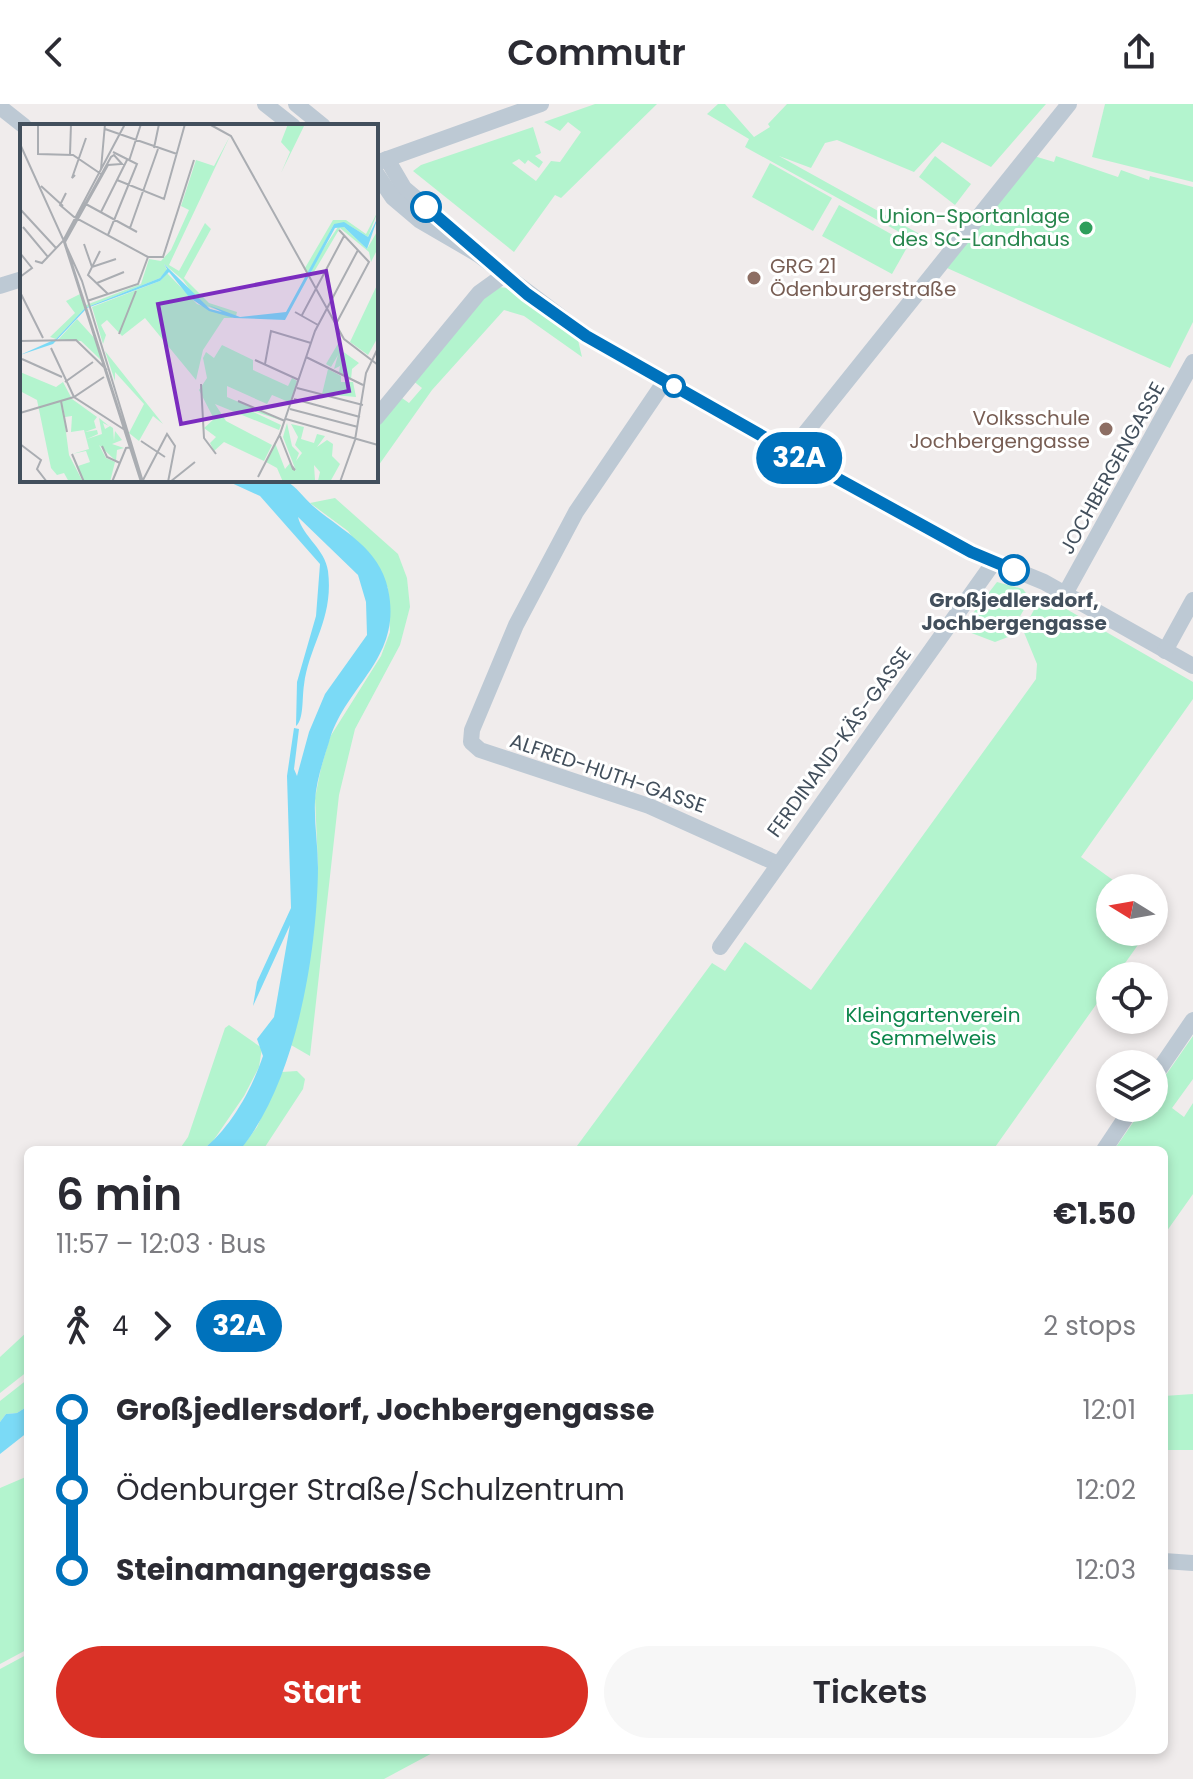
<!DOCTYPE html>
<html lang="en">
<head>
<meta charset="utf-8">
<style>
  :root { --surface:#fff; --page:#f7f7f7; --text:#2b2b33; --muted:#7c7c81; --accent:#d93025 }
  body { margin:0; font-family:Poppins,sans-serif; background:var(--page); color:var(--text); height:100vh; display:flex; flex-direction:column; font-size:30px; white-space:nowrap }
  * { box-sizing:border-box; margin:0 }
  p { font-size:26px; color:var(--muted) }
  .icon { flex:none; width:44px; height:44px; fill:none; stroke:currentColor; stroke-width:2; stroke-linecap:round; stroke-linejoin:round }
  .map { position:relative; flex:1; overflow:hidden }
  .drawer { position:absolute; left:24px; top:1042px; width:1144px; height:608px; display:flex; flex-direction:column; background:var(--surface); border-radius:12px; box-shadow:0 4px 12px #0003 }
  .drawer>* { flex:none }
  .badge { padding:0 16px; border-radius:26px; font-size:28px; line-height:52px }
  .needle { width:52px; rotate:281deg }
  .tools { position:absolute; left:1096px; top:770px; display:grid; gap:16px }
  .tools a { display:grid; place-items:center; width:72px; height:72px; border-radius:50%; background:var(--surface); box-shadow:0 4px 12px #0003; font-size:40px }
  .map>.badge { position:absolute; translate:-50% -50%; box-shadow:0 0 0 4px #fff }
  .legs { display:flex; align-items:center; gap:12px; height:88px; padding:0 32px; font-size:26px }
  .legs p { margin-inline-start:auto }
  .head { display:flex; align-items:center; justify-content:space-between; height:136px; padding:0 32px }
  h1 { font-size:44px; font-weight:600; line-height:60px }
  .action { display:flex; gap:16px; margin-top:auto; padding:16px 32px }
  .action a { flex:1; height:92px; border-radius:48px; background:var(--accent); color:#fff; font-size:32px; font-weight:600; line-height:92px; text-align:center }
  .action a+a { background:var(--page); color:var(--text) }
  ul { padding:0 32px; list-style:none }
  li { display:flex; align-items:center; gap:28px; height:80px; font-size:30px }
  li i { display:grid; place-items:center; width:12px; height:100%; margin:0 10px; background:currentColor }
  li i::after { content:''; width:20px; height:20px; margin:-10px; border:6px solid; border-radius:50%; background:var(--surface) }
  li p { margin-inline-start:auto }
  li:first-child i { background:linear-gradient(#0000 50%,currentColor 0) }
  li:last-child i { background:linear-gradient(currentColor 50%,#0000 0) }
  header { display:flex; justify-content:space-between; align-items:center; height:104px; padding:0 32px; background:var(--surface); font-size:36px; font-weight:600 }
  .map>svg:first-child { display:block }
  .green { fill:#b3f4ce }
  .water { fill:#7bdaf6 }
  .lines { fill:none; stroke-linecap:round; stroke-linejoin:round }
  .minor { stroke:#bdc9d4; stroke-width:16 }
  .line-1-casing { stroke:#fff; stroke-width:18 }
  .line-1 { stroke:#0072bc; stroke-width:12 }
  .stop-1-dot { fill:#fff; stroke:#0072bc; stroke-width:4 }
  .leisure-dot { fill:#2e9e5b; stroke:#fff; stroke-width:3 }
  .education-dot { fill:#8d6e63; stroke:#fff; stroke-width:3 }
  .labels { text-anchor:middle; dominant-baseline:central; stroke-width:6; stroke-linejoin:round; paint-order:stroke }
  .leisure-label { font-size:20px; fill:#27864d; stroke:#fff; text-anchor:end }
  .education-label { font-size:20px; fill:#785e54; stroke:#fff; text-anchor:start }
  .street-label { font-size:20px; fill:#424f5c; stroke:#fff }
  .stop-label { font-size:20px; font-weight:bold; fill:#424f5c; stroke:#fff }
  .park-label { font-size:20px; fill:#0b854a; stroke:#fff }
  .inset-road { fill:none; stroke:#aaadb2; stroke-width:2 }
  .view { fill:#7b2cbf; fill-opacity:0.15; stroke:#7b2cbf; stroke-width:4 }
  .inset-edge { fill:none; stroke:#424f5c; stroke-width:4 }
</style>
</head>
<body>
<header><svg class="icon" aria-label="back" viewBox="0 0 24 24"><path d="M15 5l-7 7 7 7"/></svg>Commutr<svg class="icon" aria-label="share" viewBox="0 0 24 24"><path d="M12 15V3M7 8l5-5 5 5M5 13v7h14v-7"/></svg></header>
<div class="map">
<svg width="1193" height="1675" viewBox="0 0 1193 1675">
  <rect width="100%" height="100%" fill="#f0ecec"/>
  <g class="green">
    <polygon points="595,0 657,0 561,94 555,91 514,148 413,67 421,61 533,23 541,49 535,52 543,58 539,64 528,56 525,60 519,55 512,59 536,77 551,57 560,58 581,28 568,18 560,27 544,18"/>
    <polygon points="718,0 725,0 754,33 770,23 768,20 787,0 1046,0 991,63 942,38 914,68 837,36 825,39 811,64 779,52 925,133 921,140 745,43 749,35 707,10"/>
    <polygon points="1105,0 1193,0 1193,78 1092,53"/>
    <polygon points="935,52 971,80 955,101 919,73"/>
    <polygon points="1034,52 1054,58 1056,52 1118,73 1121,66 1149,76 1150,72 1193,83 1193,218 1170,264 947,164"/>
    <polygon points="770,59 832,94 813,127 752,93"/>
    <polygon points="839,101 909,140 892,170 822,132"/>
    <polygon points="499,183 507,184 578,236 582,253 524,212 504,206 432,286 376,365 376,321 402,294 409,299 422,284 412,276 477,197"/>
    <polygon points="335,394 398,450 407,474 410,503 400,541 355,625 339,691 310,952 291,941 306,869 318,761 315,694 321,664 330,633 381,552 390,528 388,484 348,427 310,399"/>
    <polygon points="997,478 1023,485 1030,495 1008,533 995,538 961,525"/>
    <polygon points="1042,491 1193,578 1193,595 1081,753 1124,784 1110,784 1110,828 1147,828 1116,872 1110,872 1110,881 993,1046 574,1046 712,859 725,867 745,838 811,886 1036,575 1037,560 1023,526"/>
    <polygon points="229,921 262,944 259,963 244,992 213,1037 202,1046 179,1046 188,1033 225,924"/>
    <polygon points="1193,932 1193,975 1172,1004 1184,1013 1193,999 1193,1090 1164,1131 1164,1046 1114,1046 1143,1004 1154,1004 1154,988"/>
    <polygon points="297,967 305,975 303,985 263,1046 240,1046 257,1023 282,968"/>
    <polygon points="28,1227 28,1267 0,1289 0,1253"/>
    <polygon points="28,1275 28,1302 17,1309 6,1310 0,1318 0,1297"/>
    <polygon points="1193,1290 1193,1346 1164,1346 1164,1292"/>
    <polygon points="28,1372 28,1545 0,1560 0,1384"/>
    <polygon points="28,1550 28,1646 438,1646 384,1675 0,1675 0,1565"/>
  </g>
  <g class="water">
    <path d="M225,376C242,376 271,371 286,377C296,382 304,394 313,402C342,427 379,443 388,485C403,555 346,580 329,638C323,657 316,678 315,697C314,719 318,742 318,764C317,850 296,978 240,1046H202C230,1025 252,985 263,952L257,935L274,913L290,821L253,902L257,878L291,804L287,672L294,624L299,625L294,665L297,672L309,628L325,590L367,531L366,498L358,471L298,413C303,433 325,445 328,467C334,515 309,541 304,581C302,593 304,616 296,622L297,578L316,512L320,460L260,392Z"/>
    <polygon points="28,1302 28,1328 0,1350 0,1318 6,1310 17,1309"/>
  </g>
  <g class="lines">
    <g class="minor">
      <polyline points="265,0 293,22"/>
      <polyline points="296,0 323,22"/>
      <polyline points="0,3 24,22"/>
      <polyline points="387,55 404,84 461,132"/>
      <polyline points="376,59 541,0"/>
      <polyline points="376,69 393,94 419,116 479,151 586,232 831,371 971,448 1044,478 1193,562"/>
      <polyline points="0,182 22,175"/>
      <polyline points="665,277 576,408 516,521 472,626 471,638 480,646 649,702 776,759"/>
      <polyline points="376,314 479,189 504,171"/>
      <polyline points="790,348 1069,0"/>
      <polyline points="1065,490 1193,258"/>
      <polyline points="1165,547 1193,496"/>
      <polyline points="720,843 994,458"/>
      <polyline points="1154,973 1193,916"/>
      <polyline points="1104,1046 1132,1004"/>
      <polyline points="1164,1457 1193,1459"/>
    </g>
  </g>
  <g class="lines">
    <defs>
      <polyline id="line-1" points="426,103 527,190 586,232 831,371 971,448 1014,466"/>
    </defs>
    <use href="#line-1" class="line-1-casing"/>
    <use href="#line-1" class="line-1"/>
  </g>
  <g class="stop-1-dot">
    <circle cx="426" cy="103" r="14"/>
    <circle cx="674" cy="282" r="10"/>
    <circle cx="1014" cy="466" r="14"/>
  </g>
  <circle class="leisure-dot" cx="1086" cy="124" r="8"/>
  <g class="education-dot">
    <circle cx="754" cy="174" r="8"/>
    <circle cx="1106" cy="325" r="8"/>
  </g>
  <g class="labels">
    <g class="leisure-label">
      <text x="1070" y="112">Union-Sportanlage<tspan x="1070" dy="23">des SC-Landhaus</tspan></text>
    </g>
    <g class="education-label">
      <text x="770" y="162">GRG 21<tspan x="770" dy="23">Ödenburgerstraße</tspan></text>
      <text x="1090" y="314" text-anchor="end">Volksschule<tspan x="1090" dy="23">Jochbergengasse</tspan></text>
    </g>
    <g class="street-label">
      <text transform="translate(1112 364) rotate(-61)">JOCHBERGENGASSE</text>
      <text transform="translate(839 638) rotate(-54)">FERDINAND-KÄS-GASSE</text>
      <text transform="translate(608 669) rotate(19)">ALFRED-HUTH-GASSE</text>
    </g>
    <g class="stop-label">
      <text x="1014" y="496">Großjedlersdorf,<tspan x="1014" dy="23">Jochbergengasse</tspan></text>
    </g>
    <g class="park-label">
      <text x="933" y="911">Kleingartenverein<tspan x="933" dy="23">Semmelweis</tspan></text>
    </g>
  </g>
  <g transform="translate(20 20)">
    <rect width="358" height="358" fill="#f0ecec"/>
    <path d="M268,0H285L261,49L270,28L261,18ZM210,12L149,141L159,147L185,99L191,105L164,154L189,179L217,188L216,192L180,180L163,156L144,140L147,146L140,154L65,184L36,215L30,213L55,189L46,177L60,170L66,181L121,160L129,135L141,137L151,126L169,86L161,82L176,36L194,42ZM358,87L348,113L327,100H314L288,149L285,144L313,96H326L346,110ZM318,103H324L347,125L358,106V124L351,138L349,128L320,104L291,153L292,142ZM147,149L177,180L214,194H204L183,226L176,256L125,194L102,212L87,196L81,201L86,211L83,220L72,183L140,157ZM358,159V213L348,231L330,218ZM57,195L77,217L82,237L61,217L38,216ZM319,218L318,224L339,239L332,245L331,256L319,248L320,242L314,245L318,231L311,243L306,240ZM202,221L233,236V246L268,262L272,254L277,257L271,279L252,271L247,280L207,262V273L263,297L227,285L261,301L259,306L195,280L206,297L252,321L244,337L204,318L194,327L190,319L196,313L184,304L194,295L179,266L187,254L183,234L186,228L194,234ZM85,227L143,300L133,292L119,317L109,309L124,280L95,248V257ZM308,245L321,252V258H333L336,273L302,270ZM0,248L36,263L43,258L52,275L77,293L74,297L76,304L65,308L77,306L78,310L67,315L82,310L79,294L89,302L83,299L85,305L90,302L93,304L94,317L95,307L102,316L92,320L104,324L97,326L96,337L79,321L86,334L95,338L90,358H64L58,342L70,338L66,327L52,330L69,325L64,306L51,308L52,292L45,293L42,278L49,331L63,358H49L44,349L37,351L31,344L17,276L0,267ZM267,299L272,322L279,329L276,337L282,329L275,321L278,313L271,300L284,303L281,315L294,319L297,310L305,312L297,323L307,316L313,320L312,332L320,340L310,358L298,357L300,348L294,341L295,356L263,358L257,344L246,338L255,319L265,345L270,339L276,347L263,313Z" fill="#b3f4ce"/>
    <path d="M358,93L347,125L324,103L315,104L265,196L214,194L189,187L169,173L149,148L140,157L67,184L33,220L0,231L36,215L65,184L140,154L147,145L144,140L190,185L202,188L188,181L220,193L266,188L314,100L324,98L348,113Z" fill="#7bdaf6"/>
    <path class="inset-road" d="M18,0V30L53,31L81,50M189,0L211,12L324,215L358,241M85,5L157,30M0,20L62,157L123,358M134,24L139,0M50,30L51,0M109,37L121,0M81,45L85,0M55,51L52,54L66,14M97,56L144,75L165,0M21,62L43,82M46,69L40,81L54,93L128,133M64,79L117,108M0,85L36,124M81,88L107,36M3,103L28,133M110,104L138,25M88,111L117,40L93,28M64,120L72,143L96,135M80,127L68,151L88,170M0,129L12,144L0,153M128,133H143L174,36M15,137L22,139L43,117L105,0M77,159L104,148M0,168L23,214M67,177L118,160L128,133M275,188L298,201M282,191L324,112M316,200L349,138L319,106M99,210L116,167M0,217L56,216L87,246M31,224L54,273L108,308M286,233L343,261M2,235L42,253M235,236L279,256M245,240L251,207L291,219M45,258L73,238M181,260L184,314L196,330M277,264L343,281M274,275L340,293M41,277L47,308M218,277L265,297M270,285L338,303M0,289L54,273L84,253M266,295L358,321M260,312L273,345L275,346L272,342M121,317L145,333M0,320L21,336L17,345L27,358M82,322L87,333L100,339M52,330L64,358M238,353L260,310L295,207L338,126M123,356L147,310L155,322L148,358M92,358L106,324L113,323M121,358L44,118L45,116L91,33L94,31L102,40L88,41L45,118L122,358M150,358L175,338M320,358L335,316L346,249L358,224"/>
    <path class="view" d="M306,147L329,267L161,300L138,180Z"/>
    <rect width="358" height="358" class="inset-edge"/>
  </g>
</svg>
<div class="tools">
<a><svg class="needle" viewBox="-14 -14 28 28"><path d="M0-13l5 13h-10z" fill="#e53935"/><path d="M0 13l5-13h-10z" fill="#7c7c81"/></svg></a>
<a><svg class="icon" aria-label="locate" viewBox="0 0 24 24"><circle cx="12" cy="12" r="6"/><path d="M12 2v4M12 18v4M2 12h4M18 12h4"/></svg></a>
<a><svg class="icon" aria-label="layers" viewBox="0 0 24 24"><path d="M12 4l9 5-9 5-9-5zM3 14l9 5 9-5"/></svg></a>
</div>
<b class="badge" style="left:799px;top:354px;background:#0072bc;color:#fff">32A</b>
<section class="drawer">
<div class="head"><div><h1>6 min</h1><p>11:57 – 12:03 · Bus</p></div><b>€1.50</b></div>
<div class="legs"><svg class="icon" aria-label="walk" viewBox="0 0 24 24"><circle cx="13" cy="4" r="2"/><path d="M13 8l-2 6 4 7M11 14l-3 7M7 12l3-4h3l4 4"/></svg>4<svg class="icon" aria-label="forward" viewBox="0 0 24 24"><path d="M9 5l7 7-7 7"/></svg><b class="badge" style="background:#0072bc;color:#fff">32A</b><p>2 stops</p></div>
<ul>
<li><i style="color:#0072bc"></i><b>Großjedlersdorf, Jochbergengasse</b><p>12:01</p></li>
<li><i style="color:#0072bc"></i><span>Ödenburger Straße/Schulzentrum</span><p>12:02</p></li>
<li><i style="color:#0072bc"></i><b>Steinamangergasse</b><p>12:03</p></li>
</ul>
<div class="action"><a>Start</a><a>Tickets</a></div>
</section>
</div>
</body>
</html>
